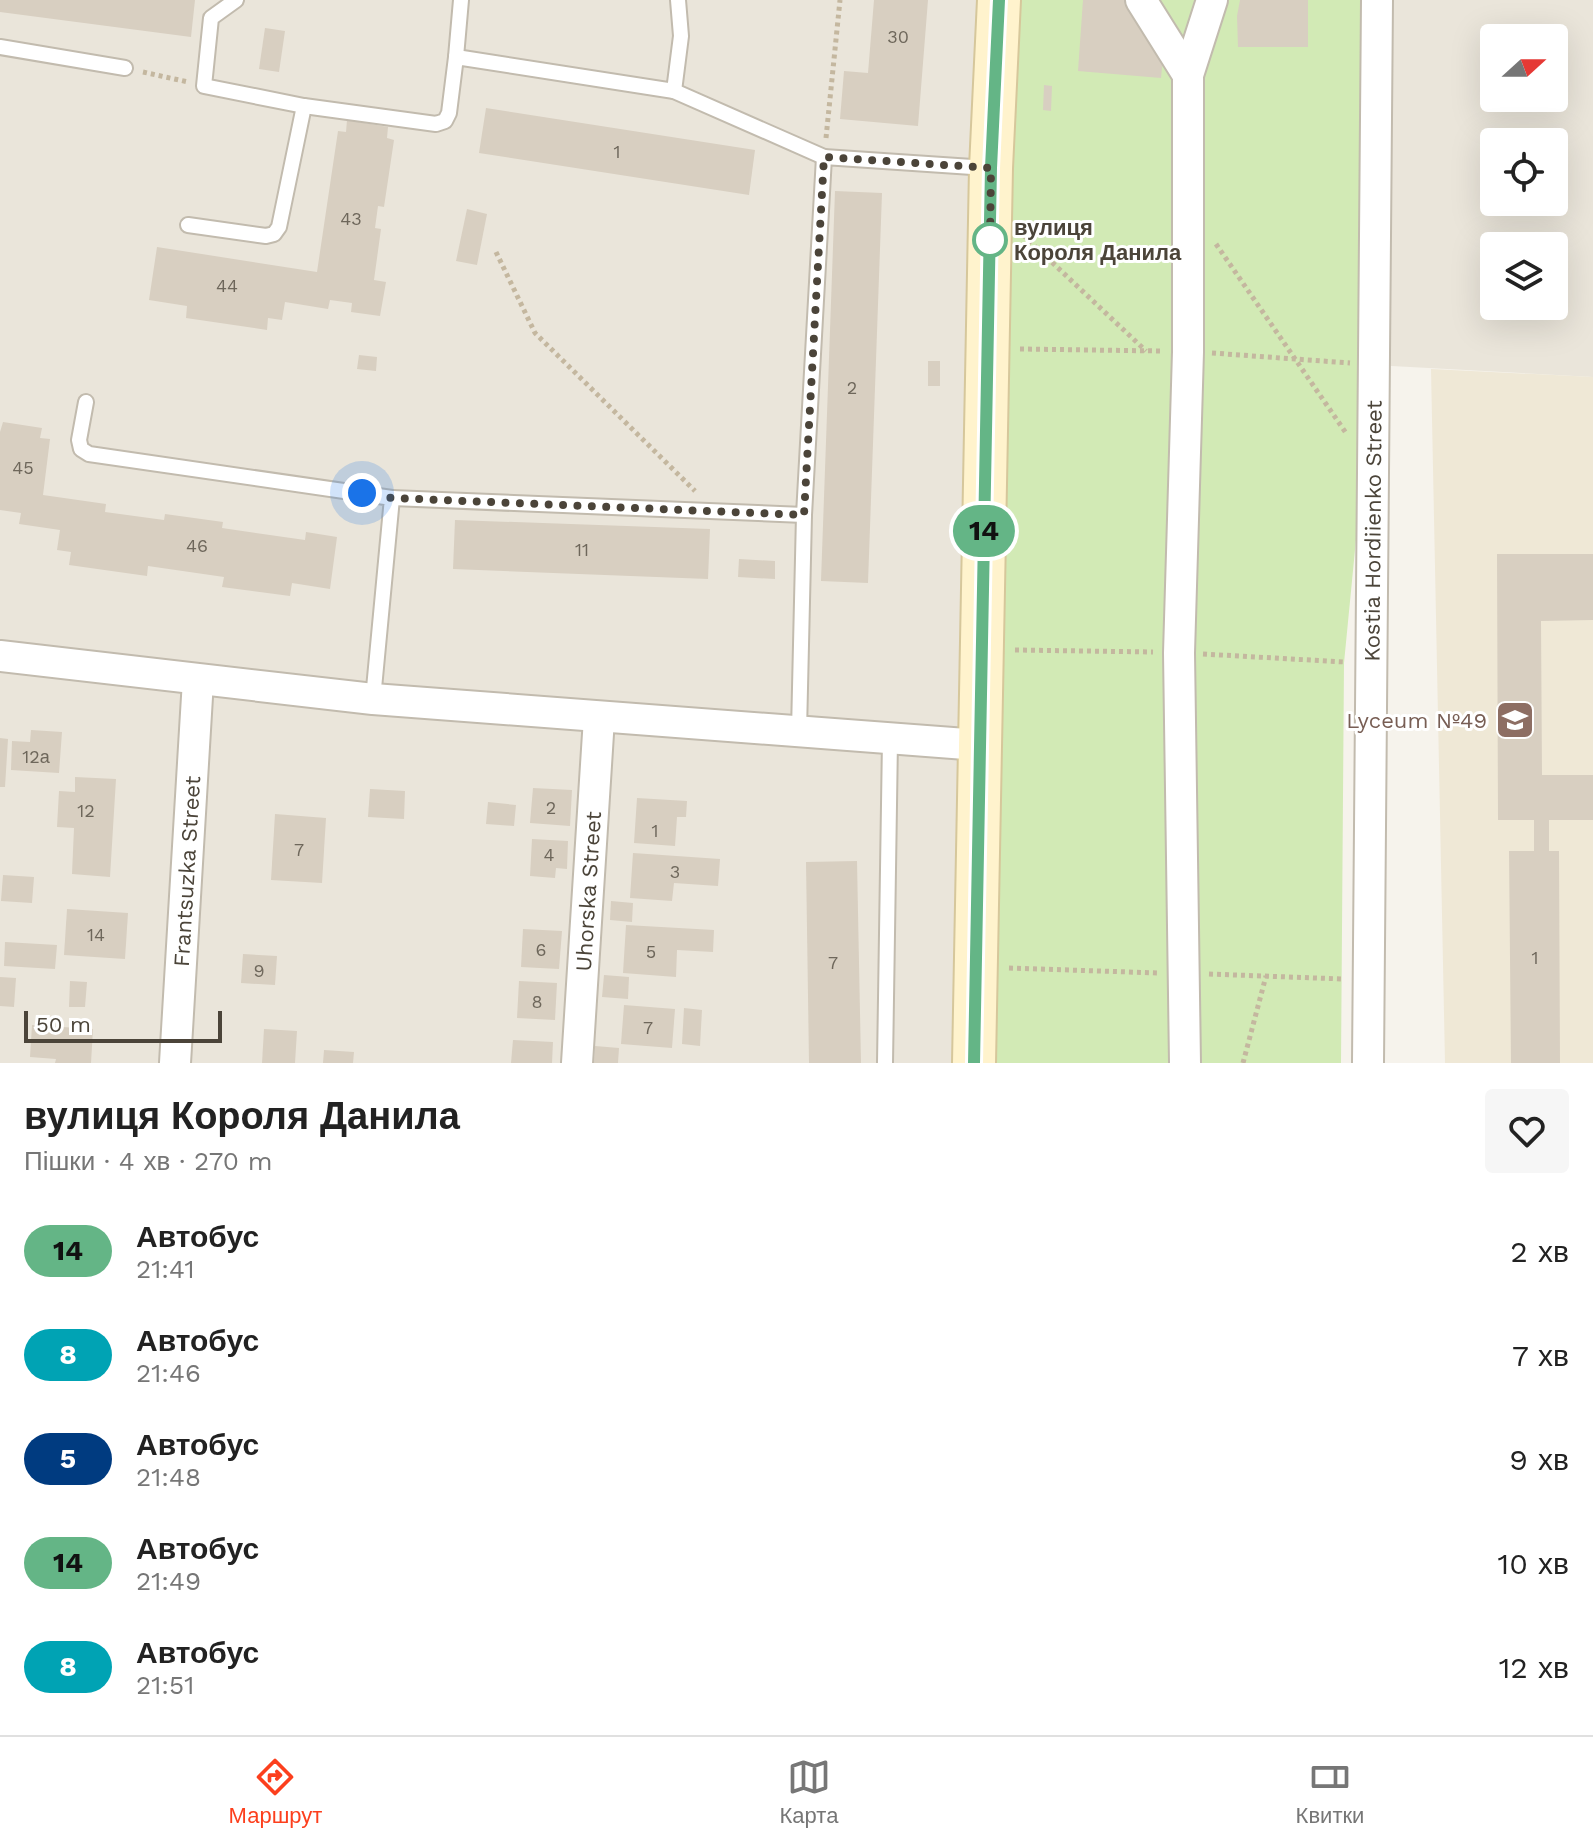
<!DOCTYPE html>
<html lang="uk">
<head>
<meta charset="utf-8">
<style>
  :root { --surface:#fff; --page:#f6f6f6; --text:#222; --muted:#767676; --line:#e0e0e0; --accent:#fc3f1d }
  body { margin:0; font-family:"Work Sans",sans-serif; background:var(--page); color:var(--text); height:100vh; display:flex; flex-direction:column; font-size:30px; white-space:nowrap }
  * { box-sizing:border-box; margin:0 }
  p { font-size:26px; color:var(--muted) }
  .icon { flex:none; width:44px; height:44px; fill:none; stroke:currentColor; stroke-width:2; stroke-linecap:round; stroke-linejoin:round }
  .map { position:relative; height:1063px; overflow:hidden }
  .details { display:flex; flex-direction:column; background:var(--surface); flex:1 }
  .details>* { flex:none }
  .badge { padding:0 16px; border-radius:26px; font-size:28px; line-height:52px }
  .needle { width:52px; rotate:69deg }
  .fabs { position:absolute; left:1480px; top:24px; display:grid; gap:16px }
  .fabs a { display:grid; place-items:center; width:88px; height:88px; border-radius:8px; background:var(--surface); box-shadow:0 8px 32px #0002; font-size:40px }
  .scale { position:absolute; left:24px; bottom:20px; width:198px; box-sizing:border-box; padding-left:8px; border:4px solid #4b4439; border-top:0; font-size:22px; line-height:28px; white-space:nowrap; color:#4b4439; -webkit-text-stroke:6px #fff; paint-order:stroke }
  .you { position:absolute; width:40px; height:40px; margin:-20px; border:6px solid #fff; border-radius:50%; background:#1a73e8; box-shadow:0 0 0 12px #1a73e833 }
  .map>.badge { position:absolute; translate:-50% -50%; box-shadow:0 0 0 4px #fff }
  .round { display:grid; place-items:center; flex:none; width:84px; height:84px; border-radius:8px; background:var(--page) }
  .overview { display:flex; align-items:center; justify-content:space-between; height:136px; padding:0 24px }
  h1 { font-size:38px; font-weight:700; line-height:60px }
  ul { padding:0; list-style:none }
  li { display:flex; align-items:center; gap:24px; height:104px; padding:0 24px }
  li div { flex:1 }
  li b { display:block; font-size:30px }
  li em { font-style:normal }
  li .badge { min-width:88px; font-weight:700; text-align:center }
  .tabs { display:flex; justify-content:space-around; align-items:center; height:112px; border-top:2px solid var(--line); background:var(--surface); font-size:22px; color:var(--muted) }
  .tabs a { display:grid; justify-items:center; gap:4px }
  .tabs .on { color:var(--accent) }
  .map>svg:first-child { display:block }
  .residential { fill:#eae5da; fill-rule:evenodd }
  .education { fill:#efe8d6 }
  .green { fill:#d2eab5 }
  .building { fill:#d8cfc1 }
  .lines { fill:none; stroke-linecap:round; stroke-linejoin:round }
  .lane-casing { stroke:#c2bbae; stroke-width:18 }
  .street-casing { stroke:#c2bbae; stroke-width:34 }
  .secondary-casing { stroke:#d6c79b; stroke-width:46 }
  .path { stroke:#c4b79f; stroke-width:5; stroke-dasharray:4 4; stroke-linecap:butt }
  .lane { stroke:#fff; stroke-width:14 }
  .street { stroke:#fff; stroke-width:30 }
  .secondary { stroke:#fff3cd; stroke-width:42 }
  .line-casing { stroke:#fff; stroke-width:18 }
  .line { stroke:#64b586; stroke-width:12 }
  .walk { stroke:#4b4439; stroke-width:8; stroke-dasharray:0 14.4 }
  .stop-dot { fill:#fff; stroke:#64b586; stroke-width:4 }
  .labels { text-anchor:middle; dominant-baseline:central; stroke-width:6; stroke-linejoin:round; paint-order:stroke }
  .number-label { font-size:18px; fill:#6e675b }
  .stop-label { font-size:22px; font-weight:bold; fill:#4b4439; stroke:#fff; text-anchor:start }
  .street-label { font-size:22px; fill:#4b4439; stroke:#fff }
  .education-label { font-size:22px; fill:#785e54; stroke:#fff; text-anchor:end }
</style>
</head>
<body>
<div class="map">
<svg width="1593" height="1063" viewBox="0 0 1593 1063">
  <rect width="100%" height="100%" fill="#f6f3ec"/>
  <g class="residential">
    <polygon points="0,0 999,0 974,1063 0,1063"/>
    <path d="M1377,0H1593V377L1373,365ZM1494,38H1554V98H1494ZM1494,142H1554V202H1494ZM1494,246H1554V306H1494Z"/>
  </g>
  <polygon class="education" points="1431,369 1593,377 1593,1063 1445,1063"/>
  <polygon class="green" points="999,0 1377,0 1373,365 1344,663 1341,1063 974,1063"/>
  <g class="building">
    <polygon points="0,0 195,0 191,37 0,12"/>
    <polygon points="874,0 928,0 918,126 840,119 844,71 868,73"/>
    <polygon points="1083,0 1134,0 1164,47 1161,78 1078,71"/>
    <polygon points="1240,0 1308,0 1308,47 1238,47 1237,16"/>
    <polygon points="265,28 285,31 279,72 259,69"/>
    <polygon points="1044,85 1052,86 1051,111 1043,110"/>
    <polygon points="486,108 755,150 749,195 479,153"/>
    <polygon points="347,120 388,127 387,138 394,140 384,207 378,206 375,228 381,229 374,280 386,282 380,316 351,312 352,303 330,300 328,309 285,302 282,320 268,318 267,330 186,318 187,306 149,300 157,247 317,272 338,131 346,132"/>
    <polygon points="835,191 882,193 868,583 821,581"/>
    <polygon points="467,209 487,214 477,265 456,261"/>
    <polygon points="359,355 377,357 376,371 357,369"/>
    <rect x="928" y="361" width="12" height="25"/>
    <polygon points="3,422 42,428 40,438 50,439 43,495 106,504 105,512 164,520 165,514 223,522 222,528 305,540 306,532 337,537 330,589 292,583 290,596 222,587 224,577 148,566 147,576 69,565 71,552 57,550 60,530 19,524 21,513 0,510 0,432"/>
    <polygon points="455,520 710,529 708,579 453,569"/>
    <polygon points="1497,554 1593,554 1593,620 1541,621 1542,775 1593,775 1593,820 1549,820 1549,851 1559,851 1560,1063 1511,1063 1509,851 1534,851 1534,820 1498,820"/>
    <polygon points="739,559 775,561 775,579 738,577"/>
    <polygon points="31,730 62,732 59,773 11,770 12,741 30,742"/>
    <polygon points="0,738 8,739 5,787 0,787"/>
    <polygon points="75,777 116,779 110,877 72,874 74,828 57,827 59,791 75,792"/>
    <polygon points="533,788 572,790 570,826 530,823"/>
    <polygon points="370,789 405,791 404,819 368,817"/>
    <polygon points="637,798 687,801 686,817 677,817 675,846 634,843"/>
    <polygon points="488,802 516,805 514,826 486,824"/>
    <polygon points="275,814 326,818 322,883 271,880"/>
    <polygon points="532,839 568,841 567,869 556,868 555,878 530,876"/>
    <polygon points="633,853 720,859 718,886 674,883 672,901 630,898"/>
    <polygon points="857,861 861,1063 809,1063 806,862"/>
    <polygon points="3,875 34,877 32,903 1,901"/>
    <polygon points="611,901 633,903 632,922 610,920"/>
    <polygon points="67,909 128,913 125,959 64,955"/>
    <polygon points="626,925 714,930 713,952 677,950 676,977 623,973"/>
    <polygon points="523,929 562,931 559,969 521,967"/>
    <polygon points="5,942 57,945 55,969 4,966"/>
    <polygon points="243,954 277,956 275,985 241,983"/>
    <polygon points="604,975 629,977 628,999 602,997"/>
    <polygon points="0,977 16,978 14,1007 0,1006"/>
    <polygon points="70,981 87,982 85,1007 69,1007"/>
    <polygon points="519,981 557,983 555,1020 517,1018"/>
    <polygon points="624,1005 675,1009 672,1048 621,1044"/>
    <polygon points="684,1008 702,1010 700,1046 682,1044"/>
    <polygon points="32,1025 93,1029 91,1063 55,1063 56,1059 30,1057"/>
    <polygon points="264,1029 297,1031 295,1063 262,1063"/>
    <polygon points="513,1040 553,1042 552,1063 511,1063"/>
    <polygon points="595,1046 619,1048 618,1063 594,1063"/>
    <polygon points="324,1050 354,1052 353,1063 323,1063"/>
  </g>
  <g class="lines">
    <defs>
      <g id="lane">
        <polyline points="236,0 211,18 204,86 304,106 436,124 445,121 449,113 456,57 674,91 681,36 678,0"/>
        <polyline points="0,47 125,68"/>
        <polyline points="456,57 461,0"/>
        <polyline points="674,91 824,157"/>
        <polyline points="188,225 266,236 274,234 279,227 304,106"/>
        <polyline points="86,402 79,440 81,449 89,454 392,498 373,699"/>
        <polyline points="392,498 804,515 824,157 987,168"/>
        <polyline points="799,731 804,515"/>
        <polyline points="885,1063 890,740"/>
      </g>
      <g id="street">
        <polyline points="1141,0 1188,75 1188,352 1179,653 1185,1063"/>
        <polyline points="1188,75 1212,0"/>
        <polyline points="0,656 373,699 979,745"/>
        <path id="s1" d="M175,1063L198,680"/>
        <path id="s2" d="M577,1063L599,718"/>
        <path id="s3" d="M1368,1063L1377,0"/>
      </g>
      <polyline id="secondary" points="974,1063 991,168 999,0"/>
    </defs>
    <use href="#lane" class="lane-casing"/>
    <use href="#street" class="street-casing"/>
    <use href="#secondary" class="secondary-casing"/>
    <g class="path">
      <polyline points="143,72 188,82"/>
      <polyline points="826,138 840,0"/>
      <polyline points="1023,235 1146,351"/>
      <polyline points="1216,244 1346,433"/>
      <polyline points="496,252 535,333 695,491"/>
      <polyline points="1020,349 1162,351"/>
      <polyline points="1212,353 1350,363"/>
      <polyline points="1015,650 1153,652"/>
      <polyline points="1203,654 1345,662"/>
      <polyline points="1009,968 1159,973"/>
      <polyline points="1209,974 1343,979"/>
      <polyline points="1243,1063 1266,976"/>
    </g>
    <use href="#lane" class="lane"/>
    <use href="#street" class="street"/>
    <use href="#secondary" class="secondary"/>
  </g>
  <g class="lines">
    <defs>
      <polyline id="line" points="974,1063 991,168 999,0"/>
    </defs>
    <use href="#line" class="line-casing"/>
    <use href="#line" class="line"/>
    <polyline class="walk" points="362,493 392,498 804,515 824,157 991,168 990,246 990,240"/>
  </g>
  <defs>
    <symbol id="school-square" viewBox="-11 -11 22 22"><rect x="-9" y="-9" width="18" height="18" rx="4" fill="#8d6e63" stroke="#fff"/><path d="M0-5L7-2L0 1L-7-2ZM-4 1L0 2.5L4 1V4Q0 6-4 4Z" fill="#fff"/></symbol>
  </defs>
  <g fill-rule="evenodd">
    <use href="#school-square" x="1493" y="698" width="44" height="44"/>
  </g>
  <circle class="stop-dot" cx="990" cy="240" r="16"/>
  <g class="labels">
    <g class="number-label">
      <text x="898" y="36">30</text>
      <text x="617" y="151">1</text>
      <text x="351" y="218">43</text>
      <text x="227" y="285">44</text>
      <text x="852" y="387">2</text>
      <text x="23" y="467">45</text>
      <text x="197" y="545">46</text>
      <text x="582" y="549">11</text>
      <text x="36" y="756">12а</text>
      <text x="551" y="807">2</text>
      <text x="86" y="810">12</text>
      <text x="655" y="830">1</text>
      <text x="299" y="849">7</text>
      <text x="549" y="854">4</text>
      <text x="675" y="871">3</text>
      <text x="96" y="934">14</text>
      <text x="541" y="949">6</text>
      <text x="651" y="951">5</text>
      <text x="1535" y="957">1</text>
      <text x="833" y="962">7</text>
      <text x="259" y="970">9</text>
      <text x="537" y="1001">8</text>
      <text x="648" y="1027">7</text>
    </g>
    <g class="stop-label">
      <text x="1014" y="227">вулиця<tspan x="1014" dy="25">Короля Данила</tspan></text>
    </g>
    <g class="street-label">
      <text stroke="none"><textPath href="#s3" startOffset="532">Kostia Hordiienko Street</textPath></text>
      <text stroke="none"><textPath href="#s1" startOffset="192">Frantsuzka Street</textPath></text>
      <text stroke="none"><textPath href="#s2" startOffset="172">Uhorska Street</textPath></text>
    </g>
    <g class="education-label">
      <text x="1487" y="720">Lyceum №49</text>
    </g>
  </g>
</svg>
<div class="fabs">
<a><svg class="needle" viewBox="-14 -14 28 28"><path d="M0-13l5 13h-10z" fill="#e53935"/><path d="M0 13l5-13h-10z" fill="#767676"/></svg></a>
<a><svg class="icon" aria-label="locate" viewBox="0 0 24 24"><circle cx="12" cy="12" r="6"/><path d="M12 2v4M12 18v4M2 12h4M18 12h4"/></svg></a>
<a><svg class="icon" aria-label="layers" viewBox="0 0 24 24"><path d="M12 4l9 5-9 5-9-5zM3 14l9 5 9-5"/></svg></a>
</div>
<div class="scale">50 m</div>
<div class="you" style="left:362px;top:493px"></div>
<b class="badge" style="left:984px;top:531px;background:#64b586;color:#111">14</b>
</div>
<section class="details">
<div class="overview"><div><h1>вулиця Короля Данила</h1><p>Пішки · 4 хв · 270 m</p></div><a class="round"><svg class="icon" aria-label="heart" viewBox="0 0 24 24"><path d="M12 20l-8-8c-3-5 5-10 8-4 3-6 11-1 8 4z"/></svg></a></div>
<ul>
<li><span class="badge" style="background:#64b586;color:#111">14</span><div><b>Автобус</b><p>21:41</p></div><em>2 хв</em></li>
<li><span class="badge" style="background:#00a3b4;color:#fff">8</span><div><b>Автобус</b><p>21:46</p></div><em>7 хв</em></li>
<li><span class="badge" style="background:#003b80;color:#fff">5</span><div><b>Автобус</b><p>21:48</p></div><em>9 хв</em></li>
<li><span class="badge" style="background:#64b586;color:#111">14</span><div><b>Автобус</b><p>21:49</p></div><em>10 хв</em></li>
<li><span class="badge" style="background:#00a3b4;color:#fff">8</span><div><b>Автобус</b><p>21:51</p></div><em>12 хв</em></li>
</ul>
</section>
<nav class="tabs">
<a class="on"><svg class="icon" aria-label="directions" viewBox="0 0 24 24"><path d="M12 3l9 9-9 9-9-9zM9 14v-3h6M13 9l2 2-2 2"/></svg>Маршрут</a>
<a><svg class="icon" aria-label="map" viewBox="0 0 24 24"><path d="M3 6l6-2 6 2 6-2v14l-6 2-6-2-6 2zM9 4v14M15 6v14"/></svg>Карта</a>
<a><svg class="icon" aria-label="tickets" viewBox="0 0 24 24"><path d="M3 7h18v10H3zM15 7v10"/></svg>Квитки</a>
</nav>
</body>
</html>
